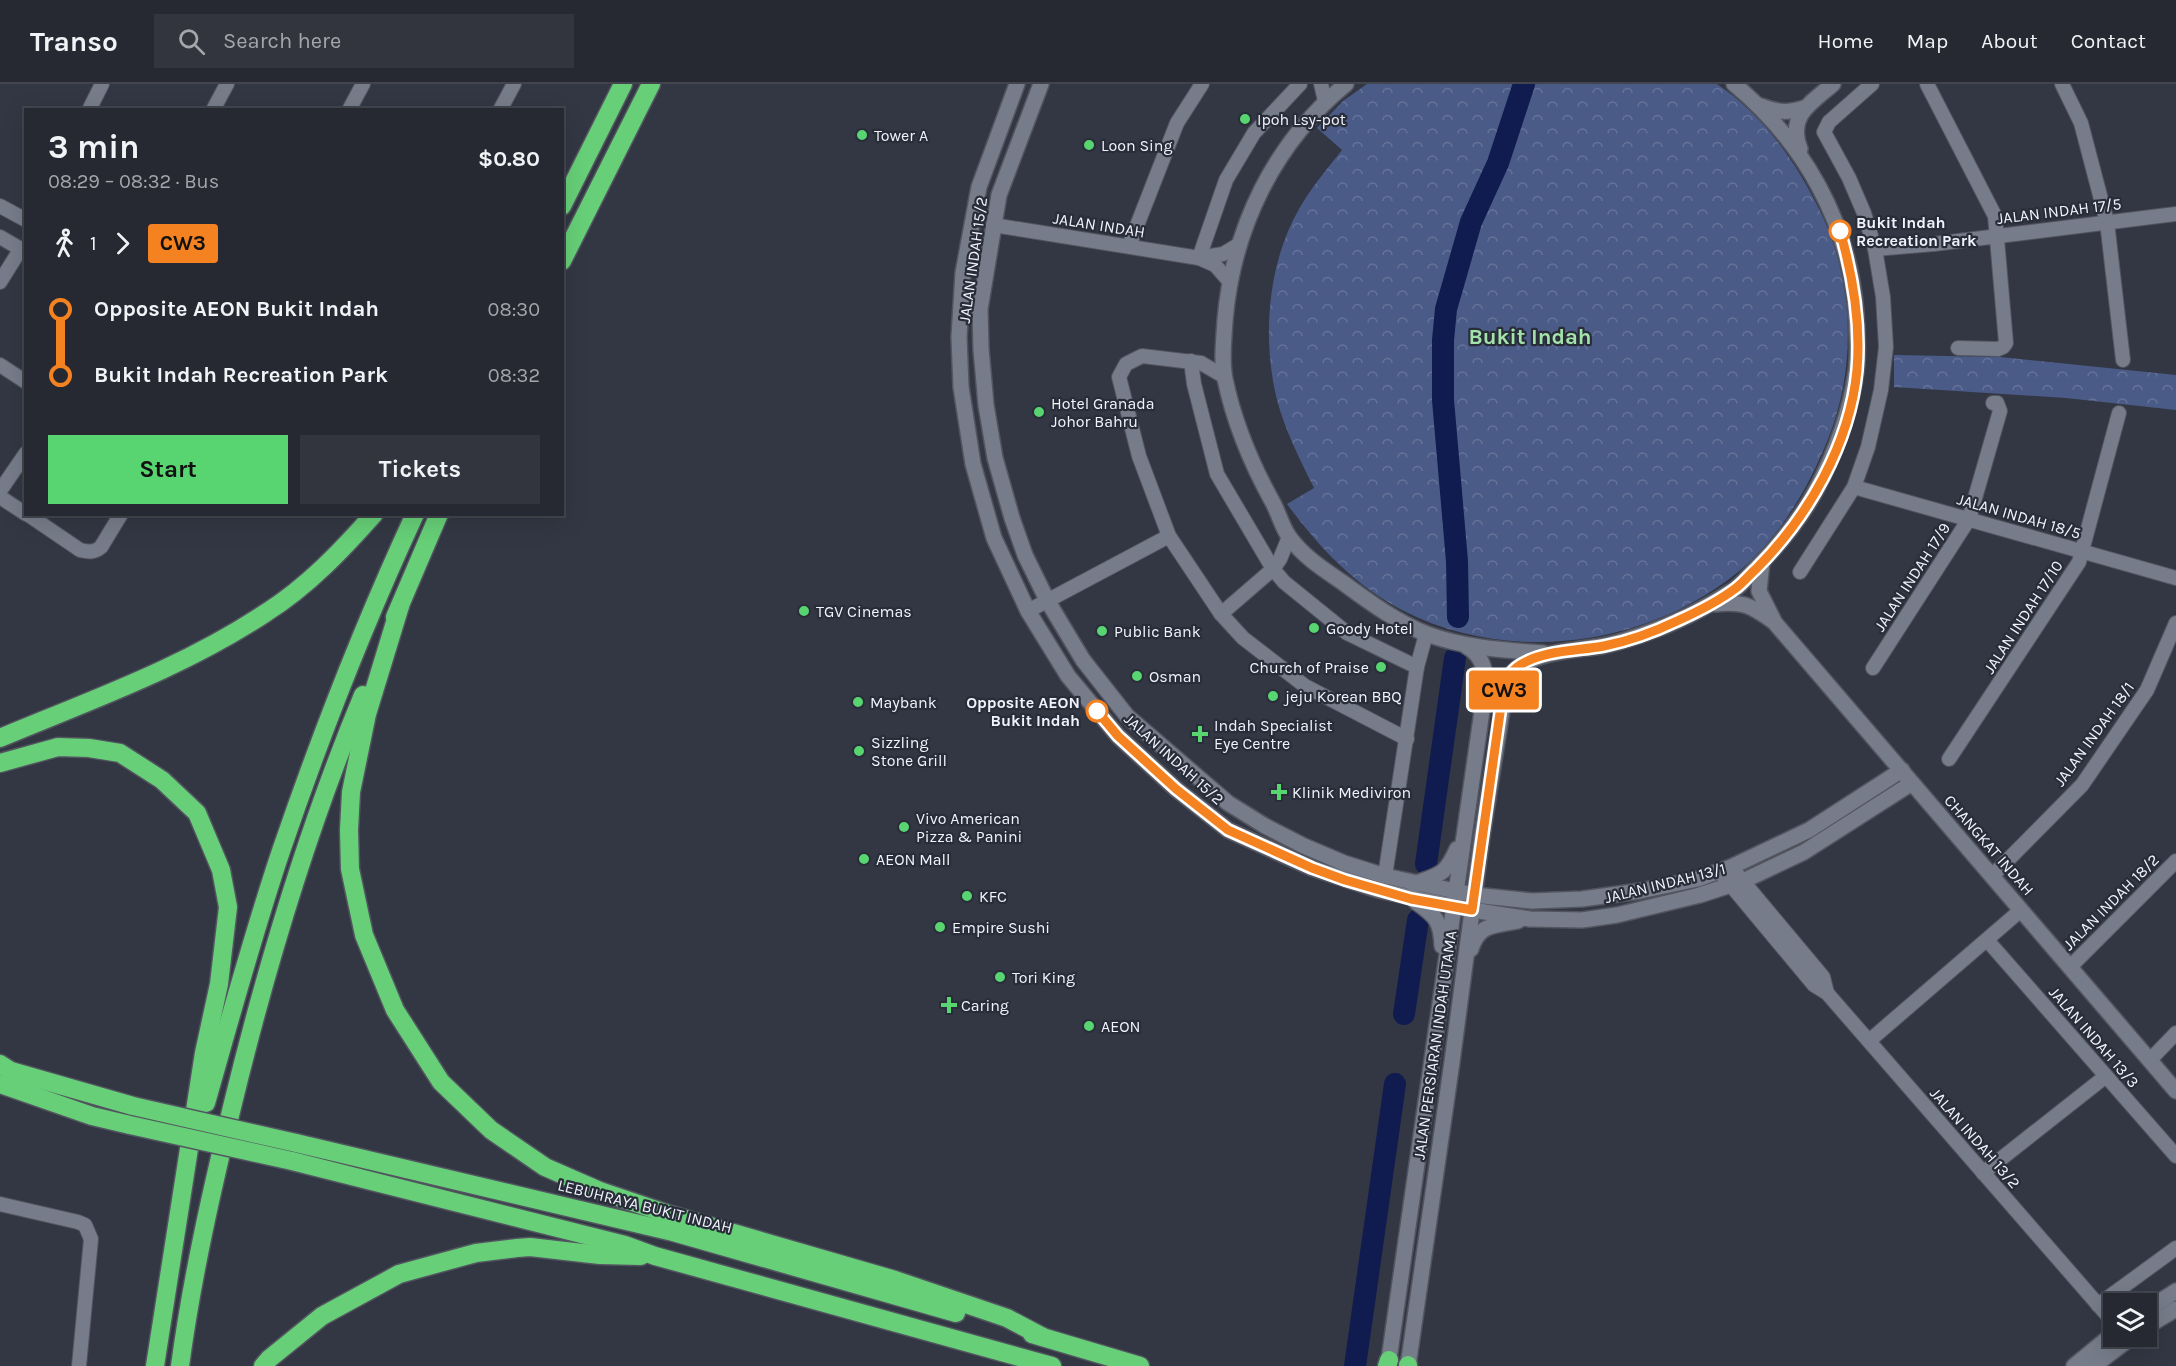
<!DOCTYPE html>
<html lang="en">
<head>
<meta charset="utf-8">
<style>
  :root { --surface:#262932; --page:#32353e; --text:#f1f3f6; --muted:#a4a6ac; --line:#42454d; --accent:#58d570 }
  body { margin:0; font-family:Karla,sans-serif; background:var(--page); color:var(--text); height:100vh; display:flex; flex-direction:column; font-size:22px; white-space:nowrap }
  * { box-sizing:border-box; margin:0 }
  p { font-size:20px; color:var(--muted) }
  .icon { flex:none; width:33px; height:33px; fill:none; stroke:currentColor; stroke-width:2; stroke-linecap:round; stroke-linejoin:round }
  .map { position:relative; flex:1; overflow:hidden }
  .side { position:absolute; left:24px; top:24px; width:540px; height:408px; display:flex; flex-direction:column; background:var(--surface); border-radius:0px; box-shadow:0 6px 24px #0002,0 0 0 2px var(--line) }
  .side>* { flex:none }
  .badge { padding:0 12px; border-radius:4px; font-size:21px; line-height:39px }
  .fabs { position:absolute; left:2103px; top:1209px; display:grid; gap:12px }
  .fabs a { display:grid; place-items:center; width:54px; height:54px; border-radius:0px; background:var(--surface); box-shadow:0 6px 24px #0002,0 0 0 2px var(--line); font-size:30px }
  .map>.badge { position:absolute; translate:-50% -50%; box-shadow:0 0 0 3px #fff }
  .legs { display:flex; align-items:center; gap:9px; height:66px; padding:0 24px; font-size:20px }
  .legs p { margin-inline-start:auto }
  .summary { display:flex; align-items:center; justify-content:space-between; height:102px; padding:0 24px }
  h1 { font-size:33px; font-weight:700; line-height:45px }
  .primary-button { display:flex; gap:12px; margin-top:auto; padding:12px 24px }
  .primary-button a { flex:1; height:69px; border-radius:0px; background:var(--accent); color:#111; font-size:24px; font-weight:700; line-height:69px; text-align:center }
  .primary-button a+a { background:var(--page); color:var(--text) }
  ul { padding:0 24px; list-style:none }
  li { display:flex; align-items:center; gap:21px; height:66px; font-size:22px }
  li i { display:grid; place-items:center; width:9px; height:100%; margin:0 8px; background:currentColor }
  li i::after { content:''; width:15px; height:15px; margin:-8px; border:4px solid; border-radius:50%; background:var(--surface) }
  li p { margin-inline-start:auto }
  li:first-child i { background:linear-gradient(#0000 50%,currentColor 0) }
  li:last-child i { background:linear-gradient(currentColor 50%,#0000 0) }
  header { display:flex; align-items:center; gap:36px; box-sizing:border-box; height:84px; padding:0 30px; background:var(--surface); border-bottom:2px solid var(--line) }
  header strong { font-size:28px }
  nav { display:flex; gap:33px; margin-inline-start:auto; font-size:21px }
  .search { width:420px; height:54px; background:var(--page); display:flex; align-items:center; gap:15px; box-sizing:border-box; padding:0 21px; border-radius:0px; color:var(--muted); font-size:22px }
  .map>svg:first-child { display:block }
  .park { fill:url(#park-crowns) }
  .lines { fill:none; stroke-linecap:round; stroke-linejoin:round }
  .river { stroke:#101c50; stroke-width:22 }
  .street-casing { stroke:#525560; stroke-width:16 }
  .secondary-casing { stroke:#525560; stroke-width:18 }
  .highway-casing { stroke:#525560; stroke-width:21 }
  .street { stroke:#777c8a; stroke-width:14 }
  .secondary { stroke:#777c8a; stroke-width:15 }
  .highway { stroke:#66cf77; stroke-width:18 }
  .highway-bridge-casing { stroke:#525560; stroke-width:21; stroke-linecap:butt }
  .highway-bridge { stroke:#66cf77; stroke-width:18 }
  .line-1-casing { stroke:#fff; stroke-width:14 }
  .line-1 { stroke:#f58220; stroke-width:9 }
  .poi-dot { fill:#58d570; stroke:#282d39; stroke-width:2 }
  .stop-1-dot { fill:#fff; stroke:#f58220; stroke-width:3 }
  .labels { text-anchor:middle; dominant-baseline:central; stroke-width:4.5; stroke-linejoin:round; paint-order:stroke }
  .poi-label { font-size:16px; fill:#f0f3fb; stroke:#282d39; text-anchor:start }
  .street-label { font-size:16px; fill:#f0f3fb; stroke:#282d39 }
  .stop-label { font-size:16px; font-weight:bold; fill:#f0f3fb; stroke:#282d39; text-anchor:start }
  .district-label { font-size:22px; font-weight:bold; fill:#a3e2aa; stroke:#282d39 }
</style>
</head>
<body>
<header>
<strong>Transo</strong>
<div class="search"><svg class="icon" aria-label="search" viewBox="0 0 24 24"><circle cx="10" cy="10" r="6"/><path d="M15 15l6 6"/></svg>Search here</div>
<nav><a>Home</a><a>Map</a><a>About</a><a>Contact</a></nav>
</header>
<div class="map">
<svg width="2176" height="1282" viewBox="0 0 2176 1282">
  <defs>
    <pattern id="park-crowns" width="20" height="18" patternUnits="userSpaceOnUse" patternTransform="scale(1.5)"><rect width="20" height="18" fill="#4b5b87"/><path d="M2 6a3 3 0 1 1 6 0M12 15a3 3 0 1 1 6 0" fill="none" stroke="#657399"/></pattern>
  </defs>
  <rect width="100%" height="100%" fill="#323743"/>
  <g class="park">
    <path d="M1367,0H1717C1761,30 1792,72 1816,119C1854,191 1858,280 1828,355C1808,405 1780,453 1738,488C1646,563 1508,581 1402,526C1354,501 1318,462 1287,420L1314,404C1300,376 1285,346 1277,316C1262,255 1267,181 1299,125C1311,104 1327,85 1342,66L1317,44L1343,17Z"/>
    <polygon points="1894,271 2000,273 2176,291 2176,326 2066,314 1894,303"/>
  </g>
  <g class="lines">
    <g class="river">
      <polyline points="1458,533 1457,477 1443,316 1443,256 1446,225 1471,138 1498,79 1524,0"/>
      <polyline points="1426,780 1455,574"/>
      <polyline points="1404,930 1418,836"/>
      <polyline points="1355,1282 1395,1000"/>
    </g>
    <defs>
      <g id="street">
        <polyline points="1321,0 1325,17"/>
        <polyline points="1927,0 1995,132 2006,259 2003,263 1998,265 1958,264"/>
        <polyline points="2062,0 2081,39 2107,138 2123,276"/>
        <polyline points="89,26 102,0"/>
        <polyline points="213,26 227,0"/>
        <polyline points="349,26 363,0"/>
        <polyline points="500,26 514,0"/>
        <polyline points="0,122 26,136"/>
        <polyline points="993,141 1199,174 1215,181 1229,197"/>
        <polyline points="0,153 26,168"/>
        <polyline points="1129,162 1177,39 1202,0"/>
        <polyline points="1875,165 1934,160 2176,130"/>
        <polyline points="1199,174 1226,96 1254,49 1300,0"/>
        <polyline points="1199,174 1223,170 1238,161"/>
        <polyline points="0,198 20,166"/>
        <polyline points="1191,277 1194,300 1217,390 1273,485 1284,498 1347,549 1417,583"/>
        <polyline points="0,281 26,298"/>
        <polyline points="1225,293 1201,279 1142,272 1126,280 1119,293 1139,372 1169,452 1221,530 1243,554 1305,602 1407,655"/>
        <polyline points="1854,403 2176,494"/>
        <polyline points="0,407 26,369"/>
        <polyline points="0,413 26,430"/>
        <path d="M27,430L80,466C88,468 94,469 101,463L121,430"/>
        <polyline points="1800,488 1854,403 1868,363 1881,306 1886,263 1883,213 1875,165 1864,129 1849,94 1824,48 1829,38 1872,0"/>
        <polyline points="1028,527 1169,452"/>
        <polyline points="1221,530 1273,485 1280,475 1289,453"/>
        <polyline points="1873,584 1969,435 2000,327 1997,319 1993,319"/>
        <polyline points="1949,675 2079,478 2119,329"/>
        <polyline points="1731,783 1823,893 1827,909"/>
        <polyline points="1719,787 1814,901 1827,909 2114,1239"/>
        <polyline points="1385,792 1417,583 1426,550"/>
        <polyline points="1992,792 2082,701 2147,606 2176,539"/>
        <polyline points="1987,856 2176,1072"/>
        <polyline points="2070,883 2176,777"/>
        <polyline points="1869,957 2021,826"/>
        <polyline points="2150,976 2176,949"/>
        <polyline points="1983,1089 2106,992"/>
        <polyline points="0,1120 78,1138 85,1141 91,1155 79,1282"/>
        <polyline points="2098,1221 2176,1164"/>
      </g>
      <g id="secondary">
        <polyline points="1017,0 979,103 963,189 959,253 961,303 973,380 994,454 1028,527 1068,592 1118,652 1176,705 1228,746 1312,784 1378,806 1472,826 1530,835 1582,836 1617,831 1700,811 1743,797 1804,768 1912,699"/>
        <polyline points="1041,0 999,111 980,225 981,265 986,321 995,374 1012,434 1025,471 1047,516 1083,576 1127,632 1228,719 1265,742 1304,762 1344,779 1385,792 1474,811 1532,817 1582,815 1640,807 1698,795 1731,783 1809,746 1902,686"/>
        <path d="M1346,0C1274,59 1233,144 1225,236C1224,255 1221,276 1225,295C1234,338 1251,379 1272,417C1279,429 1282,444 1290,454C1304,473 1323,485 1342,498C1368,517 1396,538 1427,550C1465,564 1504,566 1543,569"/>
        <path d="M1761,22C1779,29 1789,29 1807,23"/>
        <path d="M1800,65C1787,32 1810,20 1833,0"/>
        <polyline points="1762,478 1759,507 1775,539 2176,1007"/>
        <path d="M1715,520C1743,517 1750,521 1773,537"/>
        <path d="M1414,800C1440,790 1445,792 1457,765"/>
        <path d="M1416,818C1436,832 1441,837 1442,862"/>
        <path d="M1471,865C1479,839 1495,842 1518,837"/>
        <polyline points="2146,1226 2176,1207"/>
        <polyline points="2146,1243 2176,1225"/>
        <path d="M1388,1282L1484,613C1486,592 1487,574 1466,562"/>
        <path d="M1408,1282L1452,978L1482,752L1507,595C1526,567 1571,567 1602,562C1615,560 1629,555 1641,551C1674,540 1706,524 1735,505C1742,500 1748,492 1754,486C1779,461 1801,435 1817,404C1836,367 1850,329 1856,288C1859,269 1857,248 1856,229C1849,138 1804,58 1734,0"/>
        <polyline points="2074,1282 2114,1249"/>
        <polyline points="2094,1282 2133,1252"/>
      </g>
      <g id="highway">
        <polyline points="562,122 623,0"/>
        <polyline points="562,177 651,0"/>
        <polyline points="400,522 367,630 351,708 349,746 350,785 364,851 395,926 441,998 491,1046 545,1083 600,1107 668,1130 895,1196 1007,1234 1043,1253"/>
        <polyline points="395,533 439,430"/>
        <path d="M0,654C91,616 185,583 267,528C308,502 342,466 374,430"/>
        <polyline points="0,679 58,663 89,664 120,669 162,696 197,729 221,786 228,823 219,900 204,969 155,1282"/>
        <polyline points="0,980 11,987 133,1022"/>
        <polyline points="0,1000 92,1032 130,1041"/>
        <path d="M206,1019C230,935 253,850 281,767C320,653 364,540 415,430"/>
        <polyline points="296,1059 673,1148 956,1229"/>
        <polyline points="292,1077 625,1161 655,1172 1052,1282"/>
        <polyline points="1032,1250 1140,1282"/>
        <path d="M180,1282C192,1193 212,1105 233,1019C267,880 308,743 363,611"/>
        <polyline points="263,1282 269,1275 322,1232 399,1190 476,1169 517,1164 530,1163 600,1171 641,1172"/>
        <polyline points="1387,1282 1389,1276"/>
        <polyline points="1408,1282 1408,1281"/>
      </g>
    </defs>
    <use href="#street" class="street-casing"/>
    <use href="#secondary" class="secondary-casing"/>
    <use href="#highway" class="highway-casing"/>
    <use href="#street" class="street"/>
    <use href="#secondary" class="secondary"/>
    <use href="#highway" class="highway"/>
    <defs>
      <g id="highway-bridge">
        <polyline points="133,1022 296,1059"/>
        <polyline points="130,1041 292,1077"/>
      </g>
    </defs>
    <use href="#highway-bridge" class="highway-bridge-casing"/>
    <use href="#highway-bridge" class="highway-bridge"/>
  </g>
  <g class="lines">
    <defs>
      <path id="line-1" d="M1097,627L1118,652L1176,705L1228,746L1312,784L1345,796L1411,815L1472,826L1502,615C1505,601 1507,589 1520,581C1544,566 1577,567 1604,562C1629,557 1654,548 1677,537C1697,528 1719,517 1736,504C1743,499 1749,491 1756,485C1808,433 1850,360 1857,286C1861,239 1853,192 1840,147"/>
    </defs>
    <use href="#line-1" class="line-1-casing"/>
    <use href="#line-1" class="line-1"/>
  </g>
  <g class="poi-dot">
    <circle cx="1245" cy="35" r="6"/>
    <circle cx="862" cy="51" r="6"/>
    <circle cx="1089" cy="61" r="6"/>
    <circle cx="1039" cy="328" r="6"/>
    <circle cx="804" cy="527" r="6"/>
    <circle cx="1314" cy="544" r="6"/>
    <circle cx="1102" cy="547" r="6"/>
    <circle cx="1381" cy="583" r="6"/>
    <circle cx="1137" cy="592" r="6"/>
    <circle cx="1273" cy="612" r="6"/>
    <circle cx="858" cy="618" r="6"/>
    <path d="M1197 641h6v6h6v6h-6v6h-6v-6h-6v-6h6z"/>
    <circle cx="859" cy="667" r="6"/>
    <path d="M1276 699h6v6h6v6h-6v6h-6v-6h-6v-6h6z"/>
    <circle cx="904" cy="743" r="6"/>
    <circle cx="864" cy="775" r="6"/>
    <circle cx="967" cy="812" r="6"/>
    <circle cx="940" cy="843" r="6"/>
    <circle cx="1000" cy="893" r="6"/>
    <path d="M946 912h6v6h6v6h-6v6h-6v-6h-6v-6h6z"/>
    <circle cx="1089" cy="942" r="6"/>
  </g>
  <g class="stop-1-dot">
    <circle cx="1840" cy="147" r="10"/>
    <circle cx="1097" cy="627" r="10"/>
  </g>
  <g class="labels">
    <g class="poi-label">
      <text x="1257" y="35">Ipoh Lsy-pot</text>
      <text x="874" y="51">Tower A</text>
      <text x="1101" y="61">Loon Sing</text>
      <text x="1051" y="319">Hotel Granada<tspan x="1051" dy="18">Johor Bahru</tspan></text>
      <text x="816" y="527">TGV Cinemas</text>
      <text x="1326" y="544">Goody Hotel</text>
      <text x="1114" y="547">Public Bank</text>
      <text x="1369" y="583" text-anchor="end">Church of Praise</text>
      <text x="1149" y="592">Osman</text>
      <text x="1285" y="612">jeju Korean BBQ</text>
      <text x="870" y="618">Maybank</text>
      <text x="1214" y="641">Indah Specialist<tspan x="1214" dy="18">Eye Centre</tspan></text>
      <text x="871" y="658">Sizzling<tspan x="871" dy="18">Stone Grill</tspan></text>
      <text x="1292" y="708">Klinik Mediviron</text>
      <text x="916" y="734">Vivo American<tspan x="916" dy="18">Pizza &amp; Panini</tspan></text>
      <text x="876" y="775">AEON Mall</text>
      <text x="979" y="812">KFC</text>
      <text x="952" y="843">Empire Sushi</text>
      <text x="1012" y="893">Tori King</text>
      <text x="961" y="921">Caring</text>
      <text x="1101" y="942">AEON</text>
    </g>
    <g class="street-label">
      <text transform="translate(2059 127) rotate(-7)">JALAN INDAH 17/5</text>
      <text transform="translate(1099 141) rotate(9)">JALAN INDAH</text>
      <text transform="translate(973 176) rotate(-82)">JALAN INDAH 15/2</text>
      <text transform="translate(2019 432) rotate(16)">JALAN INDAH 18/5</text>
      <text transform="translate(1912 493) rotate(-57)">JALAN INDAH 17/9</text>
      <text transform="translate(2023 533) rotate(-57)">JALAN INDAH 17/10</text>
      <text transform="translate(2094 650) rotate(-54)">JALAN INDAH 18/1</text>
      <text transform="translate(1174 675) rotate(42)">JALAN INDAH 15/2</text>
      <text transform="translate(1989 761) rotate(49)">CHANGKAT INDAH</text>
      <text transform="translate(1665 799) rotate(-14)">JALAN INDAH 13/1</text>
      <text transform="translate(2111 818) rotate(-45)">JALAN INDAH 18/2</text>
      <text transform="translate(2094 953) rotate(49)">JALAN INDAH 13/3</text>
      <text transform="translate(1435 961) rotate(-82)">JALAN PERSIARAN INDAH UTAMA</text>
      <text transform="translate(1975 1054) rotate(49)">JALAN INDAH 13/2</text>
      <text transform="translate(645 1122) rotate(14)">LEBUHRAYA BUKIT INDAH</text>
    </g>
    <g class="stop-label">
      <text x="1856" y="138">Bukit Indah<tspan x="1856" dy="18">Recreation Park</tspan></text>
      <text x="1080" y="618" text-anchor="end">Opposite AEON<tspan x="1080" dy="18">Bukit Indah</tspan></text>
    </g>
    <g class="district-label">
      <text x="1530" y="253">Bukit Indah</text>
    </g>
  </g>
</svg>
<div class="fabs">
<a><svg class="icon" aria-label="layers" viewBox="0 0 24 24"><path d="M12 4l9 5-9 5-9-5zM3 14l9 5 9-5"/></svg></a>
</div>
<b class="badge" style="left:1504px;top:606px;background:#f58220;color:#111">CW3</b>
<section class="side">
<div class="summary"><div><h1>3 min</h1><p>08:29 – 08:32 · Bus</p></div><b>$0.80</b></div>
<div class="legs"><svg class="icon" aria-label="walk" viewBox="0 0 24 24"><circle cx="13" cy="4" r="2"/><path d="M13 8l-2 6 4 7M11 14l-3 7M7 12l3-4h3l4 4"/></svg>1<svg class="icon" aria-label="forward" viewBox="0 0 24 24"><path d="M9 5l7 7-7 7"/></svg><b class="badge" style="background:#f58220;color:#111">CW3</b></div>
<ul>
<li><i style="color:#f58220"></i><b>Opposite AEON Bukit Indah</b><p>08:30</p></li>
<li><i style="color:#f58220"></i><b>Bukit Indah Recreation Park</b><p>08:32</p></li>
</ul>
<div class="primary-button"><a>Start</a><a>Tickets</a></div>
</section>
</div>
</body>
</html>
